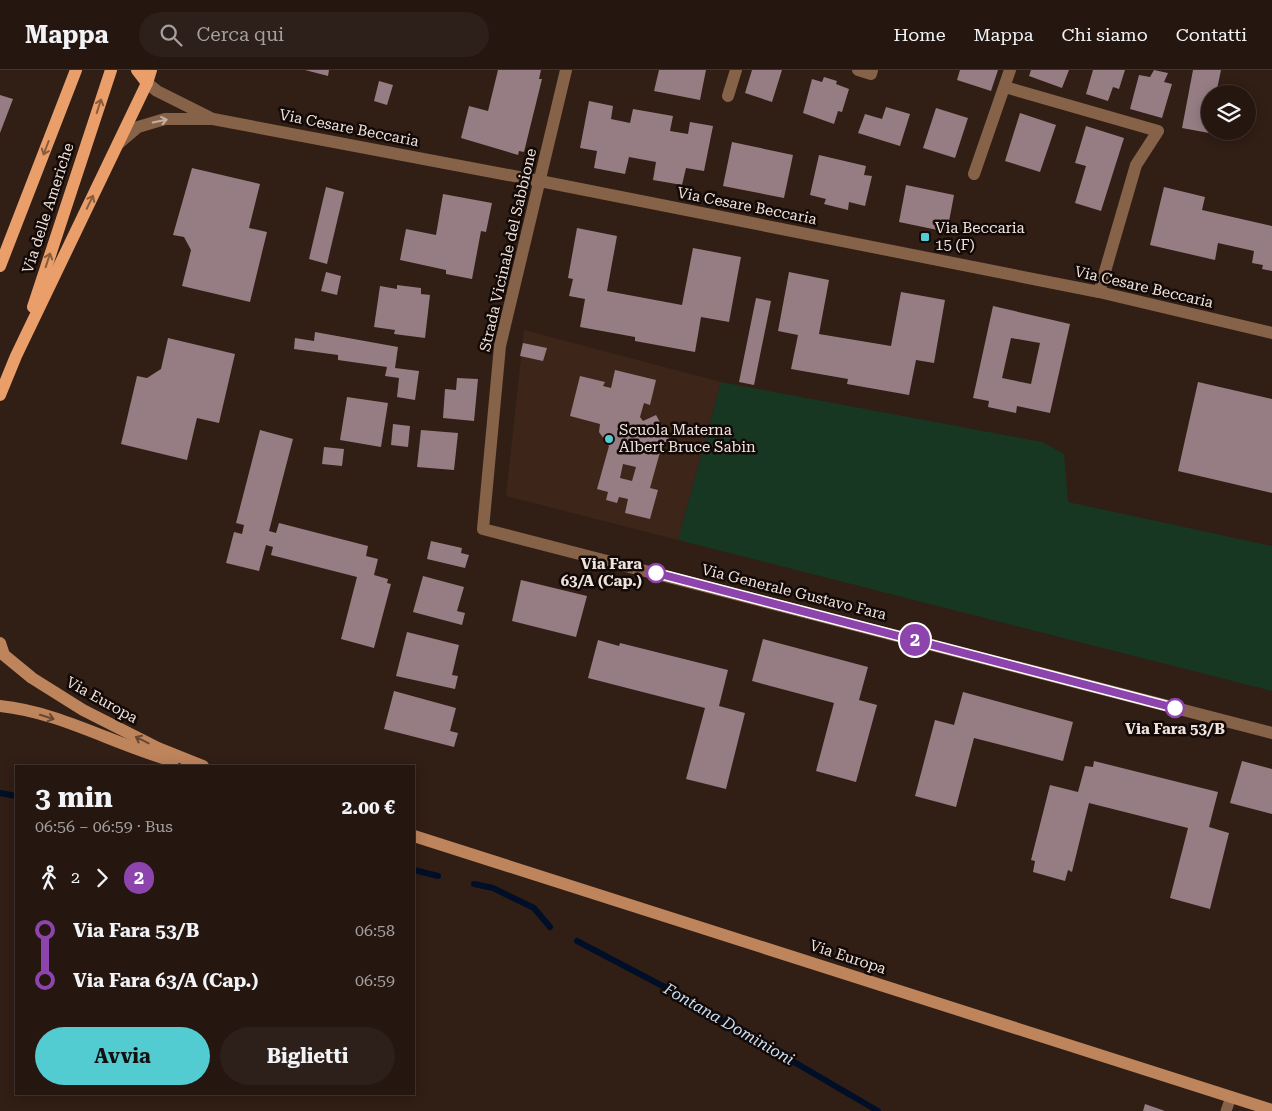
<!DOCTYPE html>
<html lang="it">
<head>
<meta charset="utf-8">
<style>
  :root { --surface:#251610; --page:#2d1f19; --text:#f1f3f6; --muted:#a39f9f; --line:#423530; --accent:#52ccd1 }
  body { margin:0; font-family:"Roboto Serif",serif; background:var(--page); color:var(--text); height:100vh; display:flex; flex-direction:column; font-size:19px; white-space:nowrap }
  * { box-sizing:border-box; margin:0 }
  p { font-size:16px; color:var(--muted) }
  .icon { flex:none; width:28px; height:28px; fill:none; stroke:currentColor; stroke-width:2; stroke-linecap:round; stroke-linejoin:round }
  .map { position:relative; flex:1; overflow:hidden }
  .sheet { position:absolute; left:15px; top:695px; width:400px; height:330px; display:flex; flex-direction:column; background:var(--surface); border-radius:0px; box-shadow:0 2px 12px #0003,0 0 0 1px var(--line) }
  .sheet>* { flex:none }
  .badge { padding:0 10px; border-radius:16px; font-size:18px; line-height:32px }
  .fabs { position:absolute; left:1201px; top:15px; display:grid; gap:10px }
  .fabs a { display:grid; place-items:center; width:55px; height:55px; border-radius:50%; background:var(--surface); box-shadow:0 2px 12px #0003,0 0 0 1px var(--line); font-size:25px }
  .map>.badge { position:absolute; translate:-50% -50%; box-shadow:0 0 0 2px #fff }
  .legs { display:flex; align-items:center; gap:8px; height:55px; padding:0 20px; font-size:16px }
  .legs p { margin-inline-start:auto }
  .head { display:flex; align-items:center; justify-content:space-between; height:85px; padding:0 20px }
  h1 { font-size:28px; font-weight:700; line-height:38px }
  .primary-button { display:flex; gap:10px; margin-top:auto; padding:10px 20px }
  .primary-button a { flex:1; height:58px; border-radius:30px; background:var(--accent); color:#111; font-size:20px; font-weight:700; line-height:58px; text-align:center }
  .primary-button a+a { background:var(--page); color:var(--text) }
  ul { padding:0 20px; list-style:none }
  li { display:flex; align-items:center; gap:18px; height:50px; font-size:19px }
  li i { display:grid; place-items:center; width:8px; height:100%; margin:0 6px; background:currentColor }
  li i::after { content:''; width:12px; height:12px; margin:-6px; border:4px solid; border-radius:50%; background:var(--surface) }
  li p { margin-inline-start:auto }
  li:first-child i { background:linear-gradient(#0000 50%,currentColor 0) }
  li:last-child i { background:linear-gradient(currentColor 50%,#0000 0) }
  header { display:flex; align-items:center; gap:30px; box-sizing:border-box; height:70px; padding:0 25px; background:var(--surface); border-bottom:1px solid var(--line) }
  header strong { font-size:24px }
  nav { display:flex; gap:28px; margin-inline-start:auto; font-size:18px }
  .search { width:350px; height:45px; background:var(--page); display:flex; align-items:center; gap:12px; box-sizing:border-box; padding:0 18px; border-radius:28px; color:var(--muted); font-size:19px }
  .map>svg:first-child { display:block }
  .built { fill:#3e2519 }
  .green { fill:#173722 }
  .lines { fill:none; stroke-linecap:round; stroke-linejoin:round }
  .stream { stroke:#000f27; stroke-width:6 }
  .building { fill:#967d84; fill-rule:evenodd }
  .service { stroke:#866249; stroke-width:11 }
  .minor { stroke:#866249; stroke-width:12 }
  .secondary { stroke:#be845c; stroke-width:12 }
  .primary { stroke:#ea9f6a; stroke-width:12 }
  .oneway { stroke:#895c3d }
  .oneway2 { stroke:#c6afa2 }
  .oneway3 { stroke:#684732 }
  .line-1-casing { stroke:#fff; stroke-width:11 }
  .line-1 { stroke:#8e44ad; stroke-width:8 }
  .poi-dot { fill:#52ccd1; stroke:#130a07; stroke-width:2 }
  .stop-1-dot { fill:#fff; stroke:#8e44ad; stroke-width:2.5 }
  .labels { text-anchor:middle; dominant-baseline:central; stroke-width:5; stroke-linejoin:round; paint-order:stroke }
  .street-label { font-size:15px; fill:#f0e3dd; stroke:#130a07 }
  .poi-label { font-size:15px; fill:#f0e3dd; stroke:#130a07; text-anchor:start }
  .stop-label { font-size:15px; font-weight:bold; fill:#f0e3dd; stroke:#130a07; text-anchor:end }
  .water-label { font-size:16px; font-style:italic; fill:#c9dff7; stroke:#130a07 }
</style>
</head>
<body>
<header>
<strong>Mappa</strong>
<div class="search"><svg class="icon" aria-label="search" viewBox="0 0 24 24"><circle cx="10" cy="10" r="6"/><path d="M15 15l6 6"/></svg>Cerca qui</div>
<nav><a>Home</a><a>Mappa</a><a>Chi siamo</a><a>Contatti</a></nav>
</header>
<div class="map">
<svg width="1272" height="1041" viewBox="0 0 1272 1041">
  <rect width="100%" height="100%" fill="#311e15"/>
  <polygon class="built" points="524,260 721,312 678,470 506,426"/>
  <polygon class="green" points="721,312 1042,372 1064,384 1068,432 1272,476 1272,621 678,470"/>
  <g class="lines">
    <g class="stream">
      <polyline points="0,723 16,726"/>
      <polyline points="414,800 438,806"/>
      <polyline points="474,814 493,818 534,838 550,857"/>
      <polyline points="577,871 676,923 878,1041"/>
    </g>
  </g>
  <g class="building">
    <polygon points="305,0 329,0 328,6"/>
    <polygon points="498,0 541,0 539,9 542,9 524,82 519,81 518,85 461,68 469,36 488,41"/>
    <polygon points="659,0 706,0 700,30 654,21"/>
    <polygon points="752,0 782,0 772,32 745,23"/>
    <polygon points="960,0 998,0 991,21 957,10"/>
    <polygon points="1031,0 1069,0 1062,18 1029,6"/>
    <polygon points="1093,0 1125,0 1119,19 1113,17 1108,31 1086,24"/>
    <polygon points="1154,0 1168,3 1164,12 1172,14 1162,48 1130,39 1139,5 1150,7"/>
    <polygon points="1193,0 1221,0 1216,24 1210,24 1209,63 1182,58"/>
    <polygon points="824,7 837,11 836,14 849,19 842,42 838,41 834,54 803,43 812,9 822,12"/>
    <polygon points="379,11 393,15 387,35 374,31"/>
    <polygon points="0,25 13,29 0,63"/>
    <polygon points="589,31 613,36 611,49 630,53 633,39 673,46 670,61 688,64 690,52 713,56 704,101 686,98 682,115 653,110 656,92 629,87 625,104 594,98 597,81 580,78"/>
    <polygon points="886,37 910,44 900,76 858,63 865,44 882,49"/>
    <polygon points="936,38 968,48 955,88 923,78"/>
    <polygon points="1020,43 1056,55 1040,102 1005,91"/>
    <polygon points="1086,56 1124,68 1101,141 1075,133 1086,96 1075,93"/>
    <polygon points="732,72 793,85 784,128 723,116"/>
    <polygon points="819,85 866,96 864,105 872,106 865,136 849,132 848,140 824,134 826,129 810,125"/>
    <polygon points="192,98 260,114 249,158 267,162 250,232 182,216 191,180 184,167 173,165"/>
    <polygon points="906,115 954,125 947,162 899,152"/>
    <polygon points="326,117 344,122 327,194 309,189"/>
    <polygon points="1164,117 1205,127 1202,140 1272,156 1272,201 1262,199 1263,195 1252,193 1254,181 1218,173 1215,190 1150,175"/>
    <polygon points="443,124 492,133 486,162 481,161 472,209 446,204 446,200 400,190 406,159 436,165"/>
    <polygon points="577,158 617,166 607,221 682,235 693,178 741,187 729,252 701,247 695,282 635,271 635,267 580,257 585,229 569,226 573,209 568,208"/>
    <polygon points="326,202 341,206 337,225 321,221"/>
    <polygon points="789,202 829,210 819,264 891,276 901,222 945,230 934,293 916,290 909,325 847,314 848,309 791,299 798,265 778,261"/>
    <polygon points="397,215 421,218 421,224 430,225 425,268 394,264 395,260 374,257 380,216 397,219"/>
    <polygon points="756,228 771,231 754,315 739,312"/>
    <path d="M993,236L1070,254L1050,343L1017,336L1016,343L988,337L989,331L973,328ZM1011,268L1040,273L1031,314L1002,308Z"/>
    <polygon points="315,262 398,277 395,298 419,301 415,330 397,327 399,308 385,306 387,297 338,290 338,285 294,279 295,268 314,271"/>
    <polygon points="168,268 235,284 219,353 197,348 187,390 121,374 137,306 147,308 161,299"/>
    <polygon points="523,273 547,278 543,291 520,286"/>
    <path d="M615,300L656,310L650,335L644,333L640,347L643,351L656,345L670,370L662,375L650,418L658,420L650,449L625,443L628,429L619,427L617,433L606,430L608,422L597,419L609,376L599,362L600,354L570,346L580,306L605,312L603,316L611,318ZM623,394L636,397L632,411L620,408Z"/>
    <polygon points="457,308 478,309 474,351 443,348 445,319 456,320"/>
    <polygon points="1198,312 1272,329 1272,423 1178,401"/>
    <polygon points="347,327 388,333 381,377 340,370"/>
    <polygon points="393,354 410,356 408,377 391,375"/>
    <polygon points="260,360 293,369 269,461 276,463 279,453 368,476 366,486 378,489 374,505 388,509 387,513 391,514 374,578 341,569 357,507 271,485 273,477 266,475 259,501 226,493 234,462 242,464 244,455 236,453"/>
    <polygon points="421,360 458,363 454,400 417,397"/>
    <polygon points="324,377 344,379 342,396 322,394"/>
    <polygon points="431,471 462,478 461,483 469,485 465,498 427,489"/>
    <polygon points="423,506 464,517 457,541 465,543 462,555 413,542"/>
    <polygon points="521,510 587,526 576,567 512,551"/>
    <polygon points="407,562 459,575 452,605 458,606 455,619 396,606"/>
    <polygon points="763,569 868,597 859,630 877,635 856,712 816,701 834,633 752,611"/>
    <polygon points="598,570 619,576 620,573 728,600 719,636 745,643 726,719 686,709 705,638 588,608"/>
    <polygon points="394,621 456,638 450,661 458,663 454,677 384,659"/>
    <polygon points="963,622 1073,652 1063,691 974,668 956,737 915,726 935,650 954,655"/>
    <polygon points="1094,691 1218,722 1209,757 1229,763 1210,839 1170,828 1188,758 1089,733 1072,802 1068,800 1065,811 1033,802 1035,791 1031,790 1050,715 1078,722 1085,696 1093,697"/>
    <polygon points="1242,691 1272,699 1272,744 1230,733"/>
    <polygon points="1145,1034 1165,1041 1143,1041"/>
  </g>
  <g class="lines">
    <polyline class="service" points="1226,1041 1231,1027"/>
    <g class="minor">
      <polyline points="566,0 500,276 483,459 1272,663"/>
      <polyline points="858,0 871,4 872,0"/>
      <polyline points="147,13 157,21 211,48"/>
      <polyline points="1005,17 1158,61 1136,95 1099,222"/>
      <polyline points="728,26 736,0"/>
      <polyline points="118,74 138,57 165,49 213,49 540,111 1099,222 1272,263"/>
      <polyline points="974,104 1010,0"/>
    </g>
    <g class="secondary">
      <polyline points="0,573 4,585 32,608 83,640 158,678 203,696"/>
      <path d="M0,636C60,642 115,675 173,691"/>
      <polyline points="414,766 1272,1040"/>
    </g>
    <g class="primary">
      <polyline points="137,0 147,13"/>
      <polyline points="0,196 76,0"/>
      <polyline points="33,237 111,0"/>
      <polyline points="0,325 16,286 147,13 151,0"/>
    </g>
  </g>
  <defs><path id="oneway-shaft" d="M-6 0H5M1.5-3L5.5 0L1.5 3" fill="none" stroke-width="1.6" stroke-linecap="round" stroke-linejoin="round" transform="scale(1.25)"/></defs>
  <g class="oneway">
    <use href="#oneway-shaft" transform="translate(99 36) rotate(-72)"/>
    <use href="#oneway-shaft" transform="translate(46 78) rotate(111)"/>
    <use href="#oneway-shaft" transform="translate(90 132) rotate(-64)"/>
    <use href="#oneway-shaft" transform="translate(48 190) rotate(-72)"/>
  </g>
  <use class="oneway2" href="#oneway-shaft" transform="translate(160 51) rotate(-12)"/>
  <g class="oneway3">
    <use href="#oneway-shaft" transform="translate(47 647) rotate(17)"/>
    <use href="#oneway-shaft" transform="translate(142 670) rotate(-153)"/>
  </g>
  <g class="lines">
    <defs>
      <polyline id="line-1" points="656,503 1175,638"/>
    </defs>
    <use href="#line-1" class="line-1-casing"/>
    <use href="#line-1" class="line-1"/>
  </g>
  <g class="poi-dot">
    <rect x="920" y="162" width="10" height="10" rx="2.5"/>
    <circle cx="609" cy="369" r="5"/>
  </g>
  <g class="stop-1-dot">
    <circle cx="656" cy="503" r="9"/>
    <circle cx="1175" cy="638" r="9"/>
  </g>
  <g class="labels">
    <g class="street-label">
      <text transform="translate(349 58) rotate(11)">Via Cesare Beccaria</text>
      <text transform="translate(747 136) rotate(11)">Via Cesare Beccaria</text>
      <text transform="translate(48 138) rotate(-72)">Via delle Americhe</text>
      <text transform="translate(508 180) rotate(-77)">Strada Vicinale del Sabbione</text>
      <text transform="translate(1144 217) rotate(13)">Via Cesare Beccaria</text>
      <text transform="translate(794 522) rotate(14)">Via Generale Gustavo Fara</text>
      <text transform="translate(102 630) rotate(29)">Via Europa</text>
      <text transform="translate(848 887) rotate(18)">Via Europa</text>
    </g>
    <g class="poi-label">
      <text x="935" y="158">Via Beccaria<tspan x="935" dy="17">15 (F)</tspan></text>
      <text x="619" y="360">Scuola Materna<tspan x="619" dy="17">Albert Bruce Sabin</tspan></text>
    </g>
    <g class="stop-label">
      <text x="642" y="494">Via Fara<tspan x="642" dy="17">63/A (Cap.)</tspan></text>
      <text x="1175" y="659" text-anchor="middle">Via Fara 53/B</text>
    </g>
    <g class="water-label">
      <text transform="translate(729 954) rotate(30)">Fontana Dominioni</text>
    </g>
  </g>
</svg>
<div class="fabs">
<a><svg class="icon" aria-label="layers" viewBox="0 0 24 24"><path d="M12 4l9 5-9 5-9-5zM3 14l9 5 9-5"/></svg></a>
</div>
<b class="badge" style="left:915px;top:570px;background:#8e44ad;color:#fff">2</b>
<section class="sheet">
<div class="head"><div><h1>3 min</h1><p>06:56 – 06:59 · Bus</p></div><b>2.00 €</b></div>
<div class="legs"><svg class="icon" aria-label="walk" viewBox="0 0 24 24"><circle cx="13" cy="4" r="2"/><path d="M13 8l-2 6 4 7M11 14l-3 7M7 12l3-4h3l4 4"/></svg>2<svg class="icon" aria-label="forward" viewBox="0 0 24 24"><path d="M9 5l7 7-7 7"/></svg><b class="badge" style="background:#8e44ad;color:#fff">2</b></div>
<ul>
<li><i style="color:#8e44ad"></i><b>Via Fara 53/B</b><p>06:58</p></li>
<li><i style="color:#8e44ad"></i><b>Via Fara 63/A (Cap.)</b><p>06:59</p></li>
</ul>
<div class="primary-button"><a>Avvia</a><a>Biglietti</a></div>
</section>
</div>
</body>
</html>
